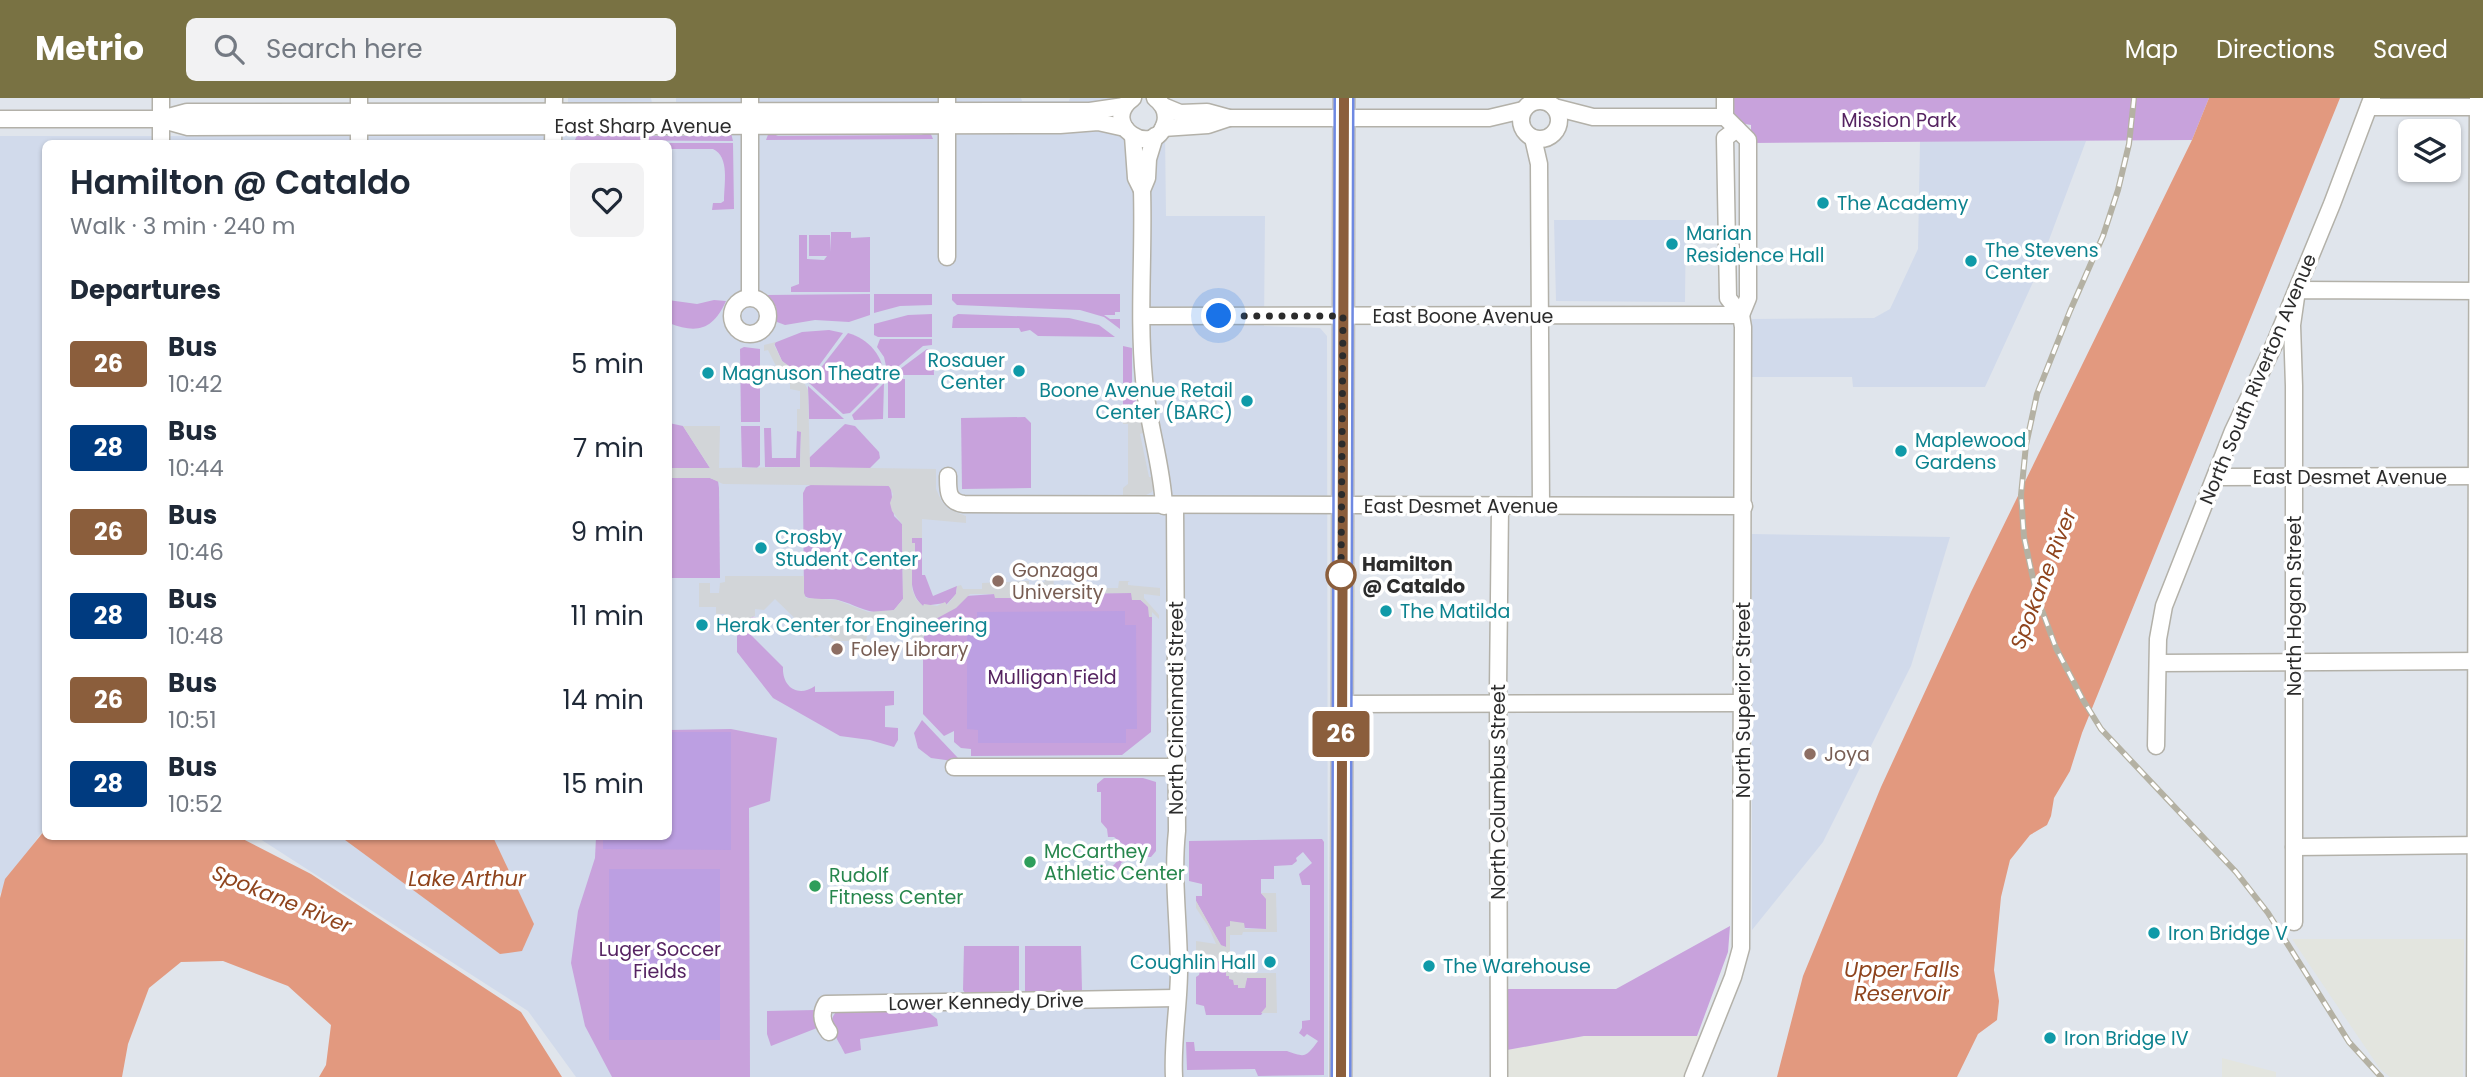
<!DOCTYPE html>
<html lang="en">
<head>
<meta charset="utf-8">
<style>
  :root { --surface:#fff; --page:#f2f2f3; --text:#1f2937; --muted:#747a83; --accent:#797243 }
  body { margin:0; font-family:Poppins,sans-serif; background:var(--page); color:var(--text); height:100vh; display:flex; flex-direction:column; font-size:26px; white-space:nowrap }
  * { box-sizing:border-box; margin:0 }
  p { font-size:23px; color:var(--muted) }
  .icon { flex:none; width:38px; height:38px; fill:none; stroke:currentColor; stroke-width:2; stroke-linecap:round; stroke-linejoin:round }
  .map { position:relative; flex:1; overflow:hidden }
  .side { position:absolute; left:42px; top:42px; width:630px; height:700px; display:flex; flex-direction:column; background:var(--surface); border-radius:10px; box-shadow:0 2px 5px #0004 }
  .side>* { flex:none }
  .badge { padding:0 14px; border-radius:5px; font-size:24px; line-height:46px }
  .controls { position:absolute; left:2398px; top:21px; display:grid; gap:14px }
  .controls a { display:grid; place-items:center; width:63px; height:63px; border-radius:10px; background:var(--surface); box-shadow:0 2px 5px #0004; font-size:35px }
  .you { position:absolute; width:35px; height:35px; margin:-18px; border:5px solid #fff; border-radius:50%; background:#1a73e8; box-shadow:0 0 0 10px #1a73e833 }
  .map>.badge { position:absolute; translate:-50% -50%; box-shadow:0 0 0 4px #fff }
  h2 { padding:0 28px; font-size:26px; line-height:63px }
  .round { display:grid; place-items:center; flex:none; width:74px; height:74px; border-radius:10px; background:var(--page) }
  .head { display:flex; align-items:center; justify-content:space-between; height:119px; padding:0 28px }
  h1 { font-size:33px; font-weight:600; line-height:52px }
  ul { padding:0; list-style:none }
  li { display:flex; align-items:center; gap:21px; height:84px; padding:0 28px }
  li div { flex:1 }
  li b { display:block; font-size:26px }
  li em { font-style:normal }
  li .badge { min-width:77px; font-weight:700; text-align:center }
  header { display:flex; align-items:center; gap:42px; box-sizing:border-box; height:98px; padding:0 35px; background:var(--accent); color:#fff }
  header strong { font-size:33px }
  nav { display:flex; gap:38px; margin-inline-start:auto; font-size:24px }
  .search { width:490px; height:63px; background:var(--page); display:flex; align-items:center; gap:18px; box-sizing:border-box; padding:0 24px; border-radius:10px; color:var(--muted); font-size:26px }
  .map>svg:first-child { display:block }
  .industrial { fill:#e3e5df }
  .education { fill:#d1daeb }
  .green { fill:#c8a2dc }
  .pitch { fill:#bc9fe2 }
  .plaza { fill:#d2d5d8 }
  .water { fill:#e2997f }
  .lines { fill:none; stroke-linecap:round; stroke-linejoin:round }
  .minor-casing { stroke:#b3b1a9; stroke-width:19 }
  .major-casing { stroke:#c4c4c4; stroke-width:24 }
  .minor { stroke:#fff; stroke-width:16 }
  .major { stroke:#6f89e2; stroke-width:21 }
  .rail-casing { stroke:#b4b1a3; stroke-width:6 }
  .rail { stroke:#fff; stroke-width:3.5; stroke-dasharray:10; stroke-linecap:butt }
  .line-casing { stroke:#fff; stroke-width:16 }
  .line { stroke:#8b5e3c; stroke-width:10 }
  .walk { stroke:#2c2c2c; stroke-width:7; stroke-dasharray:0 12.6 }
  .culture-dot { fill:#0f9aa8; stroke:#fff; stroke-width:2.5 }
  .stop-dot { fill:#fff; stroke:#8b5e3c; stroke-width:3.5 }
  .education-dot { fill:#8d6e63; stroke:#fff; stroke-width:2.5 }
  .leisure-dot { fill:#2e9e5b; stroke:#fff; stroke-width:2.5 }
  .labels { text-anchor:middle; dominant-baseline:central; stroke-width:7; stroke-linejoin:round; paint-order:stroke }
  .park-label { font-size:19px; fill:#552361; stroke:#fff }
  .street-label { font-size:19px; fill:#2c2c2c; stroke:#fff }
  .culture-label { font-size:19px; fill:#0d838f; stroke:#fff; text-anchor:start }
  .stop-label { font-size:19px; font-weight:bold; fill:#2c2c2c; stroke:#fff; text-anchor:start }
  .education-label { font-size:19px; fill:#785e54; stroke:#fff; text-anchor:start }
  .leisure-label { font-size:19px; fill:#27864d; stroke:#fff; text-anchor:start }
  .water-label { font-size:21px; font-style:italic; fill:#8f441d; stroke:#fff }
</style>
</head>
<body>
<header>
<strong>Metrio</strong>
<div class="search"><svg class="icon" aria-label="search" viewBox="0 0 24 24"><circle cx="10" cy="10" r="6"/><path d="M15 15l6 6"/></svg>Search here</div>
<nav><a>Map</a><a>Directions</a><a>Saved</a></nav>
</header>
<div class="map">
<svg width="2483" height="979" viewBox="0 0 2483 979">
  <rect width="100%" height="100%" fill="#e0e5ec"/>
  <g class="industrial">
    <polygon points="2292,841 2464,841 2463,979 2390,979 2380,971"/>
    <polygon points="1584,938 1700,938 1684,979 1507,979 1507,952"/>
    <polygon points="2222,960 2276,974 2276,979 2222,979"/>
  </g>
  <g class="education">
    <polygon points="568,0 651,0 652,5 676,5 676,0 1021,0 1022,3 1069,3 1070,0 1125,0 1119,35 1165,35 1166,118 1265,118 1264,228 1320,230 1327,238 1328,979 576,979 528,913 257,739 668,738 668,46 46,46 45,729 0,796 0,38 322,38 330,34 388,35 394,38 568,37"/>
    <polygon points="1920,43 2086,43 2034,182 1985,289 1853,289 1852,279 1750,279 1750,234 1752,221 1874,220 1890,211 1918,151"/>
    <polygon points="1554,122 1686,122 1685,204 1556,203"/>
    <polygon points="1752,436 1950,439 1911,568 1823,744 1752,832"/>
  </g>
  <g class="green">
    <polygon points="1729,0 2209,0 2192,42 1751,45 1751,27 1734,24"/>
    <polygon points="769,34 778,38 921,37 930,34 933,41 766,42"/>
    <polygon points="578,35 588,38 721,38 731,35 733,43 575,42"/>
    <path d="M733,45L734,111L712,112L713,105H721L724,103C724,86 730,59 713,51H669L668,46L614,45Z"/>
    <polygon points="831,134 851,134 851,140 870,139 870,194 791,194 791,189 799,186 799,137 807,137 807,161 824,162 827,158 809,158 809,137 830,137 831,154"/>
    <polygon points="870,196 870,217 849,224 815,222 785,227 777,224 776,209 767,197"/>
    <polygon points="932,196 932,207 900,208 874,215 874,196"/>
    <polygon points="952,196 1120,196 1120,214 1115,214 1115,217 1104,217 1110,221 1120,221 1120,231 1104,219 1080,212 957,207 952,202"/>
    <path d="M668,202L697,206L714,202L726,203C713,232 697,236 669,225Z"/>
    <polygon points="932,216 932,239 878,239 874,237 874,226 908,217"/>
    <polygon points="958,216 1069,220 1099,227 1115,239 1038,238 1030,232 1021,234 1019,230 952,230 953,219"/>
    <polygon points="829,232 843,235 807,284 782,263 774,245 802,234"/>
    <path d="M848,235C869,241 884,258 884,281L850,315L843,316L809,285Z"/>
    <polygon points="880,241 932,241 932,247 923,248 888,277 884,259 877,249"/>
    <polygon points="1123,248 1132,250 1132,286 1136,302 1134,306 1123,307"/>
    <polygon points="744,249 760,251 760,324 741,324 740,251"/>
    <polygon points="927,251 933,253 934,277 892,277"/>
    <rect x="888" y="281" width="17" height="39"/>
    <polygon points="884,285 883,321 854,322 852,317"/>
    <polygon points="808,288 844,321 809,321"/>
    <polygon points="1025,319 1031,325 1031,390 962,391 961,320"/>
    <polygon points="669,325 683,328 710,370 669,370"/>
    <polygon points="845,326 855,328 879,354 880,360 869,371 810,369 809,360"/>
    <polygon points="741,328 760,328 760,367 757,370 742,369"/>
    <polygon points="764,330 771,330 772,360 796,360 797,333 801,333 800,369 765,369"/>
    <polygon points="669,380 710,380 718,383 719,390 720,480 669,480"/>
    <path d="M813,386H886L891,390L894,418L902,426L903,501L894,512C872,520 858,507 838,502C827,499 814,504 804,498L803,395L806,389Z"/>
    <path d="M912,440H922V477H925L933,498L957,488L956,496L946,507L945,505L923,508C908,495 912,475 912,457L915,456V445H912Z"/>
    <polygon points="1132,495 1149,509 1149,519 1152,519 1151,634 1122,657 971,658 971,651 961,650 954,644 954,633 944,638 923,616 923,542 925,532 932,523 966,498 995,496 995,499 1021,499 1021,496"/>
    <path d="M752,518L756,520L745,531L783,569C782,589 798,600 815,588V594L894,593V607L885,608V629L898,630V642L894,649L870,642L840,638L773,600L737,554V538Z"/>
    <polygon points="922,622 958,660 953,663 931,660 918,650 914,635"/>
    <polygon points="731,631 777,640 770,703 749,710 750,979 612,979 585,928 571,865 578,813 595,760 596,739 668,738 669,632"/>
    <polygon points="1104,680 1143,680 1156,684 1156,753 1151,759 1133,759 1121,765 1119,778 1108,779 1109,772 1125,755 1125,748 1114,739 1108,739 1107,731 1101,724 1101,694 1097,694 1097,686"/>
    <path d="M1322,741L1324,744V977L1258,978L1255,971L1187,972L1186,944H1194L1195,953H1287C1306,960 1306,959 1318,943L1307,936L1304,939L1299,935L1302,930V923L1310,922V787H1302L1299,776L1312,765L1303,754L1296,760L1297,763L1292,767L1274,768V781H1261V795L1266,800V831L1227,829L1226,849L1221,848L1196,803V798H1202V786L1189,783V743Z"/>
    <polygon points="1730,828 1728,854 1697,938 1584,938 1507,952 1505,891 1616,891"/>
    <polygon points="964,848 1019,848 1019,893 965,895 963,892"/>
    <polygon points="1025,848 1081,848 1082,893 1025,894"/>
    <path d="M1226,862C1229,876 1230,880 1245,886L1247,880H1266V910L1261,917H1206L1204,908L1196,906V879L1199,877L1202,865Z"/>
    <polygon points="816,912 814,921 817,930 771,948 767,936 767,913"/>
    <path d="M837,913H927L937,921L938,928L860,941L861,952L845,956C839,943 824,925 837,913Z"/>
  </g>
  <g class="pitch">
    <polygon points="1125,513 1125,527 1136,527 1137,631 1126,631 1126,645 978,645 978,632 967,631 967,528 977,528 977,514"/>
    <polygon points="669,634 731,634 731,752 603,751 603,739 668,738"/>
    <rect x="609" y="771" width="111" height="171"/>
  </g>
  <g class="plaza">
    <polygon points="776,244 774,247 782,263 799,275 808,292 810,369 936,371 936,391 942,404 948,411 966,418 966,425 922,421 922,440 912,440 912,445 915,445 915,457 912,457 912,491 916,501 923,508 924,506 937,508 945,504 947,507 956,496 957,488 961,487 963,491 982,491 982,485 1027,483 1029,483 1029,490 1039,490 1039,485 1045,484 1043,475 1053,475 1054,490 1118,490 1119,483 1130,483 1128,484 1128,487 1160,490 1160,498 1144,496 1144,500 1159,517 1159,521 1152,514 1152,519 1149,519 1148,509 1141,502 1132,502 1131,495 1021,496 1021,500 995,500 994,496 970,496 956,510 932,523 925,532 923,542 912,542 912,532 905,533 905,529 888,523 869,529 866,543 836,543 825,536 815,540 775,501 764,512 755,511 755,518 752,519 740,532 725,532 725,516 716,516 716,509 699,509 699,485 710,485 710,495 719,495 720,485 725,484 725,478 804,478 804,495 806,500 837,502 868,514 894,512 903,501 902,426 892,413 890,405 893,396 889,388 723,386 710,380 669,380 669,370 710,370 683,328 720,328 719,370 800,369 801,334 797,333 797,311 800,311 800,293 790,291 790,284 796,284 789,278 783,279 775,274 776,268 768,252 764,253 764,247"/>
    <polygon points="1136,318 1142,321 1145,334 1140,336 1149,379 1154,379 1155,387 1152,394 1146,397 1123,397 1123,390 1128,386 1128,326 1123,326 1123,319"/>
    <polygon points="1261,795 1276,795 1277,834 1243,834 1242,837 1230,837 1230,872 1243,873 1243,875 1276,875 1277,915 1261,915 1266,909 1266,880 1247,880 1245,890 1238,890 1238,887 1234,887 1233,882 1229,881 1229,878 1226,878 1226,862 1196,867 1196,843 1216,846 1208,828 1196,810 1196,803 1221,847 1226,849 1226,829 1230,828 1230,823 1244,825 1245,831 1266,831 1266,801"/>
  </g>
  <g class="water">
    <polygon points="2209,0 2340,0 2082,635 2070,673 2054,700 2051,718 2047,727 2030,737 2010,762 2001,799 1994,872 1999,903 1997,922 1978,936 1957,979 1777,979 1803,878 1881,689 1971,494 2192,42"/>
    <polygon points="45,732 46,738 239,739 311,776 521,914 562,979 319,979 326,967 331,927 288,888 223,863 181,864 149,890 128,946 122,979 0,979 0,800 5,781"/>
    <polygon points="341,739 493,739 534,826 522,853 500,856"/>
  </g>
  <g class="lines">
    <defs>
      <g id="minor">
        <polyline points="161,0 161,46"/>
        <polyline points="359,0 359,46"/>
        <polyline points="947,0 947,159"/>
        <path d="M1133,0C1097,26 1155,63 1165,25C1168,14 1163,6 1155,0"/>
        <polyline points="1725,0 1725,19 1748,42 1748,200 1741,217"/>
        <circle cx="1540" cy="22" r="19"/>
        <polyline points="1163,8 1180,15 1207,14 1229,20 1489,20 1523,12"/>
        <polyline points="1554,9 1593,19 1725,19"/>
        <polyline points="2369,9 2483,9"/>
        <polyline points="0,21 161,21 187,14 1090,13 1124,8"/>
        <polyline points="163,22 188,29 1060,27 1098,24 1125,30"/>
        <polyline points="1163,30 1208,27 1229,20"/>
        <polyline points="1133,38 1136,80 1142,92"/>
        <path d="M1155,38L1148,61L1147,80L1142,92C1144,155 1138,218 1144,281C1147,324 1162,365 1164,408"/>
        <polyline points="1533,40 1539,66 1541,408"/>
        <polyline points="553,46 554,0"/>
        <polyline points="750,199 750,0"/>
        <circle cx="750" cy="218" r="18"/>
        <polyline points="1143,218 1741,217"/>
        <path d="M948,378C948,392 947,404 964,406L1744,408"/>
        <polyline points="2217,379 2483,378"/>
        <polyline points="2158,565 2483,563"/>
        <polyline points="1341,606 1743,605"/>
        <polyline points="2156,648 2158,541 2164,508 2233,333 2274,247 2332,106 2372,0"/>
        <polyline points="954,669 1177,669"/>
        <polyline points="2294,749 2483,747"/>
        <polyline points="2294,824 2294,288 2292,227 2297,192 2483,193"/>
        <path d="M829,934C822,925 820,916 826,906L1176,900"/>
        <path d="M1174,979C1172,943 1179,908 1179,872C1179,825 1172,780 1177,733L1175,408"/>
        <polyline points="1499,979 1498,592 1500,408"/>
        <polyline points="1693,979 1733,879 1741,850 1743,229 1741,217 1728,200 1725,40 1737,31"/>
        <polyline points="2475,979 2478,0"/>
      </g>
      <polyline id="major" points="1341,979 1344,0"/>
    </defs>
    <use href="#minor" class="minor-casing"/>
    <use href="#major" class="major-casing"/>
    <use href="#minor" class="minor"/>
    <use href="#major" class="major"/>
    <defs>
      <polyline id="rail" points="2134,0 2129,46 2118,92 2103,138 2070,213 2037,296 2026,347 2021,397 2024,439 2037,499 2056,550 2083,602 2101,631 2236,774 2268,815 2349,944 2381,979"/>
    </defs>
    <use href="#rail" class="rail-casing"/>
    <use href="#rail" class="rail"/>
  </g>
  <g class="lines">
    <defs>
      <polyline id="line" points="1341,979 1344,0"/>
    </defs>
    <use href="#line" class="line-casing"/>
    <use href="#line" class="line"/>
    <polyline class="walk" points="1219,218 1343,218 1341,477"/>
  </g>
  <g class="culture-dot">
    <circle cx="1823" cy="105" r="7"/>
    <circle cx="1672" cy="146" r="7"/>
    <circle cx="1971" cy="163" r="7"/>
    <circle cx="1019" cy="273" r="7"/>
    <circle cx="708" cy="275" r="7"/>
    <circle cx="1247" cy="303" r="7"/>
    <circle cx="1901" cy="353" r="7"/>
    <circle cx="761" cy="450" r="7"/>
    <circle cx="1386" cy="513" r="7"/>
    <circle cx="702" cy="527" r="7"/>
    <circle cx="2154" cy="835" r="7"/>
    <circle cx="1270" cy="864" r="7"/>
    <circle cx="1429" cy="868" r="7"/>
    <circle cx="2050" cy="940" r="7"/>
  </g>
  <circle class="stop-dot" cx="1341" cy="477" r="14"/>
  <g class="education-dot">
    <circle cx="998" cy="483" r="7"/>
    <circle cx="837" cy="551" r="7"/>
    <circle cx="1810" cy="656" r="7"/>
  </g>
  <g class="leisure-dot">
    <circle cx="1030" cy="764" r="7"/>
    <circle cx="815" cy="788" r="7"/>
  </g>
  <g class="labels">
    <g class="park-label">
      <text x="1899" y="22">Mission Park</text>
      <text x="1052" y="579">Mulligan Field</text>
      <text x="660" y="851">Luger Soccer<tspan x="660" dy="22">Fields</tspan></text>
    </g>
    <g class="street-label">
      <text x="643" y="28">East Sharp Avenue</text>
      <text x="1463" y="218">East Boone Avenue</text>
      <text transform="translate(2258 281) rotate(-67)">North South Riverton Avenue</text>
      <text x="2350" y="379">East Desmet Avenue</text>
      <text x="1461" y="408">East Desmet Avenue</text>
      <text transform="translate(2294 508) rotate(-90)">North Hogan Street</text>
      <text transform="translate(1743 602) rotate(-90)">North Superior Street</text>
      <text transform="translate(1176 610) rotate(-90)">North Cincinnati Street</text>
      <text transform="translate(1498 694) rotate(-90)">North Columbus Street</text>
      <text transform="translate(986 904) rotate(-1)">Lower Kennedy Drive</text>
    </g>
    <g class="culture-label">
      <text x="1837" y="105">The Academy</text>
      <text x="1686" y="135">Marian<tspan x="1686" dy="22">Residence Hall</tspan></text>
      <text x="1985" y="152">The Stevens<tspan x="1985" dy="22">Center</tspan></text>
      <text x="1005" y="262" text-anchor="end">Rosauer<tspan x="1005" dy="22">Center</tspan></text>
      <text x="722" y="275">Magnuson Theatre</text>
      <text x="1233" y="292" text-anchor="end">Boone Avenue Retail<tspan x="1233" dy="22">Center (BARC)</tspan></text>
      <text x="1915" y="342">Maplewood<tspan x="1915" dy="22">Gardens</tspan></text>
      <text x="775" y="439">Crosby<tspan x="775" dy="22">Student Center</tspan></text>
      <text x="1400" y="513">The Matilda</text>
      <text x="716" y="527">Herak Center for Engineering</text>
      <text x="2168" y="835">Iron Bridge V</text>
      <text x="1256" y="864" text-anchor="end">Coughlin Hall</text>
      <text x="1443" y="868">The Warehouse</text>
      <text x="2064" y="940">Iron Bridge IV</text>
    </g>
    <g class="stop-label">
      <text x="1362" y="466">Hamilton<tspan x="1362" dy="22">@ Cataldo</tspan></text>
    </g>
    <g class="education-label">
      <text x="1012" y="472">Gonzaga<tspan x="1012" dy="22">University</tspan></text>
      <text x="851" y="551">Foley Library</text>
      <text x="1824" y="656">Joya</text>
    </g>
    <g class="leisure-label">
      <text x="1044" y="753">McCarthey<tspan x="1044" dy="22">Athletic Center</tspan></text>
      <text x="829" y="777">Rudolf<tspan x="829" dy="22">Fitness Center</tspan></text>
    </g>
    <g class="water-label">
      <text transform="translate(2043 481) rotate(-69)">Spokane River</text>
      <text x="467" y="780">Lake Arthur</text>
      <text transform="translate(282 801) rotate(22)">Spokane River</text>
      <text x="1902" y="871">Upper Falls<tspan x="1902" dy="24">Reservoir</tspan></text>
    </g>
  </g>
</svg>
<div class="controls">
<a><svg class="icon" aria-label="layers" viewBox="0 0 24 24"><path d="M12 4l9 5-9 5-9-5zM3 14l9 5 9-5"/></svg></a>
</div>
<div class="you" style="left:1219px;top:218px"></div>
<b class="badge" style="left:1341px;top:636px;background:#8b5e3c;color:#fff">26</b>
<section class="side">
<div class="head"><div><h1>Hamilton @ Cataldo</h1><p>Walk · 3 min · 240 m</p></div><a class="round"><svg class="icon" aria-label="heart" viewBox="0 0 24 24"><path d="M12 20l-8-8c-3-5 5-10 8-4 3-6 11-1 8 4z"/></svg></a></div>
<h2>Departures</h2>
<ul>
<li><span class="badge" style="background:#8b5e3c;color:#fff">26</span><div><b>Bus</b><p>10:42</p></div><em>5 min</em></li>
<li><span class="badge" style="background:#003b80;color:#fff">28</span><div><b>Bus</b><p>10:44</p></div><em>7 min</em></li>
<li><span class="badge" style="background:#8b5e3c;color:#fff">26</span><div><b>Bus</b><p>10:46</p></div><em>9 min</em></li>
<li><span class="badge" style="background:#003b80;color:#fff">28</span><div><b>Bus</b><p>10:48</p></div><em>11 min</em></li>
<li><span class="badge" style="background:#8b5e3c;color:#fff">26</span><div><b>Bus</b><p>10:51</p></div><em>14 min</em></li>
<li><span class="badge" style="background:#003b80;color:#fff">28</span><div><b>Bus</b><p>10:52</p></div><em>15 min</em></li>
</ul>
</section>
</div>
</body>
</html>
